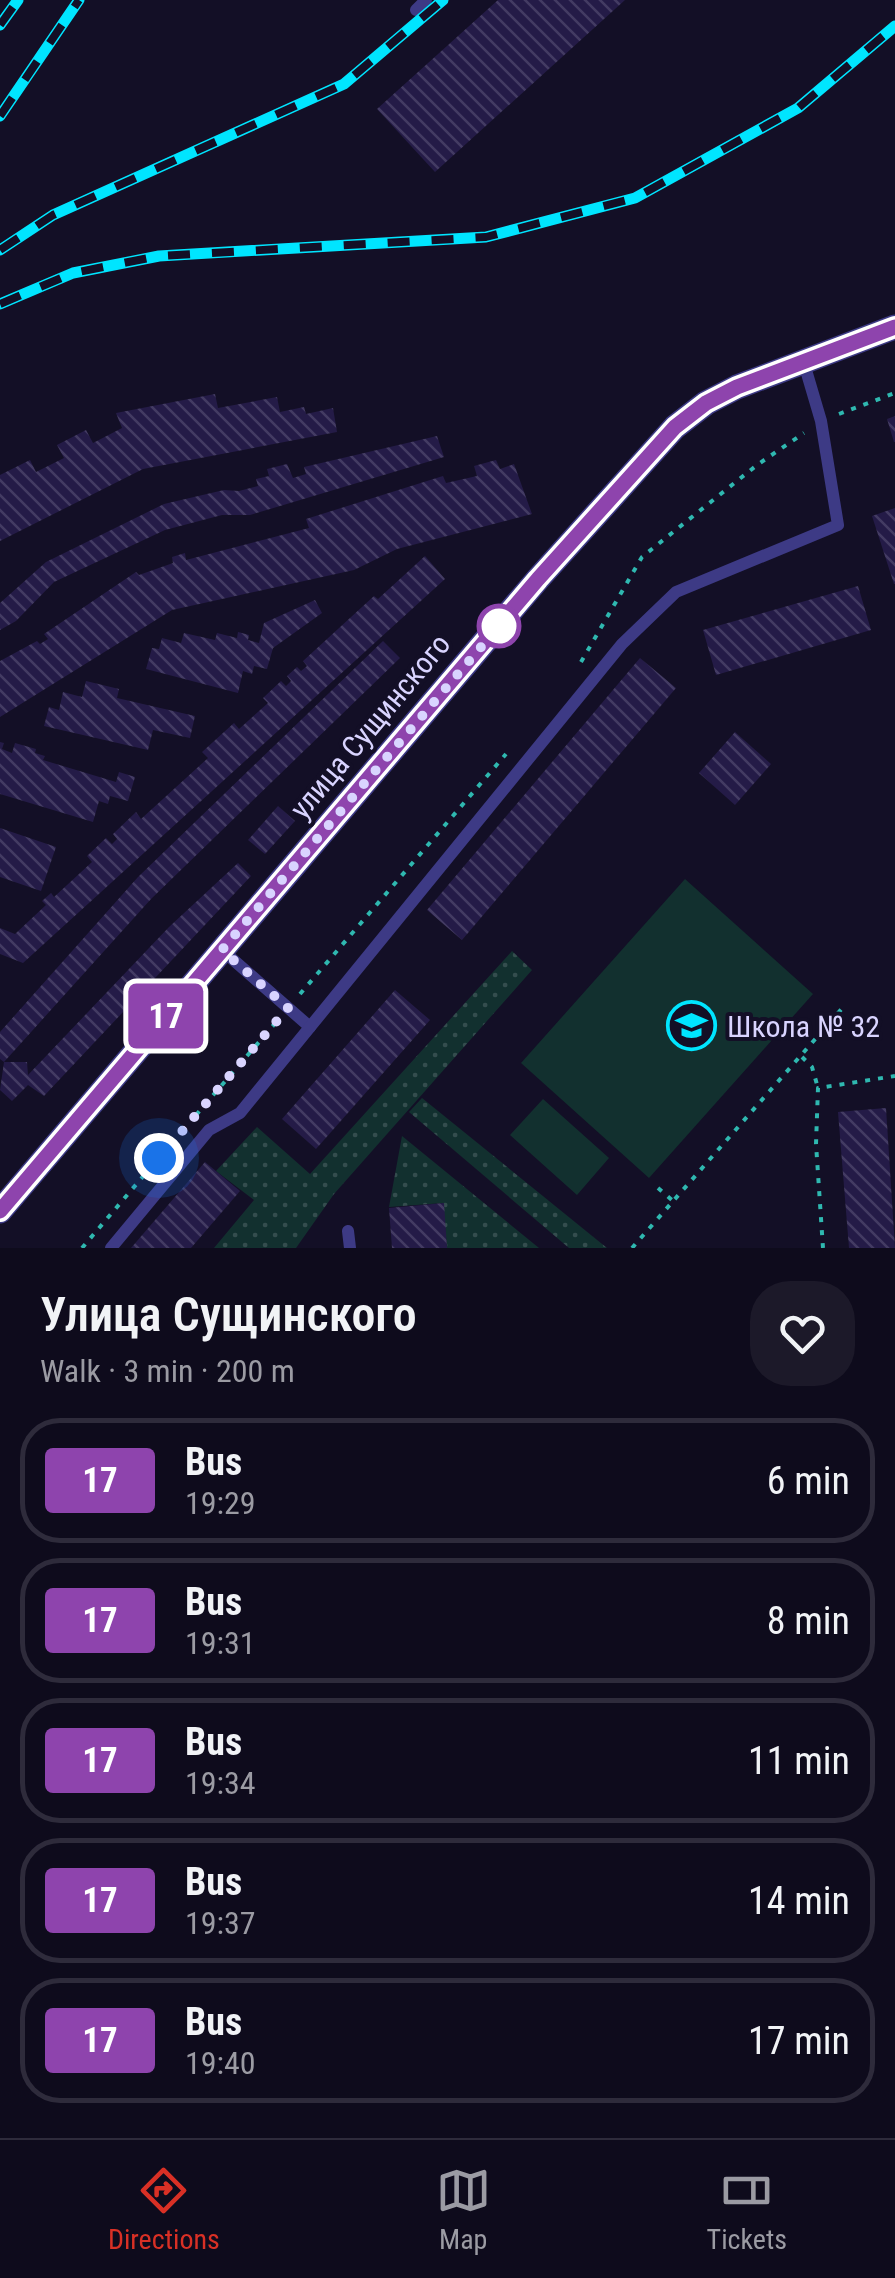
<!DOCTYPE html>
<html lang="en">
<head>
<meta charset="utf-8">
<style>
  :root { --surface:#0e0b1c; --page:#1c1929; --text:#f1f3f6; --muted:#9b9ba3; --line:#2e2b3b; --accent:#d93025 }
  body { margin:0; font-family:"Roboto Condensed",sans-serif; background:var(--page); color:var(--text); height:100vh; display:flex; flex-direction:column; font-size:38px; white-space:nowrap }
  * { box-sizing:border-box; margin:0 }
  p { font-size:32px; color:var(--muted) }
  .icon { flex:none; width:55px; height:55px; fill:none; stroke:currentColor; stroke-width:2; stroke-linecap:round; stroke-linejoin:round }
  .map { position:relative; height:1248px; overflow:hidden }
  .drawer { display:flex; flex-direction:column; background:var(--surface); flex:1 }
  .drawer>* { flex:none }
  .badge { padding:0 20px; border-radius:8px; font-size:35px; line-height:65px }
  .you { position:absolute; width:50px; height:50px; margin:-25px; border:8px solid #fff; border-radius:50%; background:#1a73e8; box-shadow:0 0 0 15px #1a73e833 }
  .map>.badge { position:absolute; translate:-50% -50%; box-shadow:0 0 0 5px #fff }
  .round { display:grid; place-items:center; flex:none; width:105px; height:105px; border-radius:40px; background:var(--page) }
  .headline { display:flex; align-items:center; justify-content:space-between; height:170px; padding:0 40px }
  h1 { font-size:48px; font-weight:600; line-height:75px }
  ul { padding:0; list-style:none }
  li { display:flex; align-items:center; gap:30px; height:125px; margin:0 20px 15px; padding:0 20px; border:5px solid var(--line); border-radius:40px }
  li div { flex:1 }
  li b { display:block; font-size:38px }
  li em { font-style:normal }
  li .badge { min-width:110px; font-weight:700; text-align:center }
  .tabs { display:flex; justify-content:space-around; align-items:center; height:140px; border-top:2px solid var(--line); background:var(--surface); font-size:28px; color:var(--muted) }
  .tabs a { display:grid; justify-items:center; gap:5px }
  .tabs .current { color:var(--accent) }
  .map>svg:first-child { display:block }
  .grass { fill:url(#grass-dots) }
  .pitch { fill:#12302f }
  .building { fill:url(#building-back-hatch) }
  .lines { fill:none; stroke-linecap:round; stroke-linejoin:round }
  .path { stroke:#2fb8b0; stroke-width:4; stroke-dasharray:5 8; stroke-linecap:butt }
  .service { stroke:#3d3a85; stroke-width:12 }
  .tertiary { stroke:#3d3a85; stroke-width:25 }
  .rail-casing { stroke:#00e5ff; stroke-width:11 }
  .rail { stroke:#130f26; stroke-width:8; stroke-dasharray:22; stroke-linecap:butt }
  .line-casing { stroke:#fff; stroke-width:22 }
  .line { stroke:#8e44ad; stroke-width:15 }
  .walk { stroke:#d9d4ff; stroke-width:10; stroke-dasharray:0 18 }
  .stop-dot { fill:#fff; stroke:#8e44ad; stroke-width:5 }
  .labels { text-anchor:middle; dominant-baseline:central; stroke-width:8; stroke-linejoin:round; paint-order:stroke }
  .street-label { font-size:30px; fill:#d9d4ff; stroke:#130f26 }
  .poi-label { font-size:30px; fill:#d9d4ff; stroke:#130f26; text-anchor:start }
</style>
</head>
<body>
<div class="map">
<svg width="895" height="1248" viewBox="0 0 895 1248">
  <defs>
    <pattern id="grass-dots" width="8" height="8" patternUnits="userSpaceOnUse" patternTransform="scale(2.5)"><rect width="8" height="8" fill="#12302f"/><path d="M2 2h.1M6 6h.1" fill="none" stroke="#344d4e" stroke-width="1.8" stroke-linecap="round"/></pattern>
    <pattern id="building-back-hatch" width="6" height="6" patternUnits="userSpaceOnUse" patternTransform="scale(2.5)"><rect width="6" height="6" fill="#241b47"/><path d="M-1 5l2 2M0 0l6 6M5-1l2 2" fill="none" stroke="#433b63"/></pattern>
  </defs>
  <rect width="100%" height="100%" fill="#130f26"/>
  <g class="grass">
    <polygon points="512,951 532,970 334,1194 296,1248 214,1248 254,1200 216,1171 257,1127 310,1174"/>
    <polygon points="422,1098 607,1248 569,1248 409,1112"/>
    <polygon points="402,1136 539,1248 447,1248 443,1203 389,1207"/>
  </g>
  <g class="pitch">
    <polygon points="685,879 813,994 649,1178 521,1063"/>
    <polygon points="543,1099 609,1158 577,1195 510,1135"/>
  </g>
  <g class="building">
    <polygon points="498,0 625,0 435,172 377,109"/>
    <polygon points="215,394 218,408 277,397 280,412 304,407 306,414 333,408 337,432 143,469 0,541 0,475 30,460 36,472 64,458 57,445 86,430 93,443 122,428 116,413"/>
    <polygon points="895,416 895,442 894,442 887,419"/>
    <polygon points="437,436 444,457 250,515 222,515 165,530 54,582 16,621 0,630 0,603 46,562 164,504 224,490 239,491 258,486 256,479 269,476 267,469 287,464 293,478 306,474 304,467"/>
    <polygon points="496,460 500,469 514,464 532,514 397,549 354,570 172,610 0,717 0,661 37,641 40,644 48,639 44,634 136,572 139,575 173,563 172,557 185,553 186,560 309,528 306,519 443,476 446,483 477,476 474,466"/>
    <polygon points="895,508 895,584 894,584 872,516"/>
    <polygon points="425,556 445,579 23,963 0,954 0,928 15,934 46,905 42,901 51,893 54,897 92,862 87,856 106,838 112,844 117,839 113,834 136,812 141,819 208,758 202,752 234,723 239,729 268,703 263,698 281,681 286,686 291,681 287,676 297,667 301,671 307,666 303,661 374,596 378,599"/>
    <polygon points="858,586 871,630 716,675 703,630"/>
    <polygon points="315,600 322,613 273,648 267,669 254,666 252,674 243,671 238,693 146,669 152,648 159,649 162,638 181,643 184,633 215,640 217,633 237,638 238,632 249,635 248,640 259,643 264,623"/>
    <polygon points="383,641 400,658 151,899 4,1062 27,1062 28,1075 169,927 238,863 251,876 44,1096 28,1085 12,1101 0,1090 4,1062 0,1059 0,1032 138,877"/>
    <polygon points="640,658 676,688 462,940 427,910"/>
    <polygon points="86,681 119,689 117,698 195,716 190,738 153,730 148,750 44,726 49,707 59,710 63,692 82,697"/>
    <polygon points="735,732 771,764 735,805 699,773"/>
    <polygon points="0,742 4,743 2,749 12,753 15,743 36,749 35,753 45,756 43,760 116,782 119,772 135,777 128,801 110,796 108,804 99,801 93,822 0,794"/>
    <polygon points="308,791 316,798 300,814 292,807"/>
    <polygon points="278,806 295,821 265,854 248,840"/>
    <polygon points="0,828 56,847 41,891 0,877"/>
    <polygon points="395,990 430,1020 316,1149 282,1119"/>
    <polygon points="886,1108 895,1248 849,1248 838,1112"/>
    <polygon points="205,1162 240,1191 191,1248 131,1248"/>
    <polygon points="444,1203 447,1248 392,1248 389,1208"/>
  </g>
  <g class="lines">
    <g class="path">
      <polyline points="839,414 895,393"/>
      <polyline points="581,662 642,557 757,465 804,433"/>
      <polyline points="300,994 506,754"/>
      <polyline points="802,1057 812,1067 818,1088"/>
      <polyline points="196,1115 278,1020"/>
      <polyline points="658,1188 673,1201"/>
      <polyline points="82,1248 157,1160"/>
      <polyline points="632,1248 846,1004"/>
      <polyline points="823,1248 816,1144 818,1088 895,1076"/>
    </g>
    <g class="service">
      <polyline points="416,10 426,0"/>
      <polyline points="222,950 310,1027"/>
      <polyline points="348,1231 350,1248"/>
      <polyline points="111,1248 209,1130 240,1113 622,644 676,592 838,525 821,421 803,360"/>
    </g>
    <polyline class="tertiary" points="0,1211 538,579 675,427 706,403 737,387 895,327"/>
    <defs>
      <g id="rail">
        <polyline points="0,25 18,0"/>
        <polyline points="0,116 79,0"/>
        <polyline points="0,250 53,215 344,84 443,0"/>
        <polyline points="0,304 73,273 159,256 486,237 635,198 798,108 895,26"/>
      </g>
    </defs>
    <use href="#rail" class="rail-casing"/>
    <use href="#rail" class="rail"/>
  </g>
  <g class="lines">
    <defs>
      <polyline id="line" points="0,1211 538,579 675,427 706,403 737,387 895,327"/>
    </defs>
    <use href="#line" class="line-casing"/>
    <use href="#line" class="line"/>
    <polyline class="walk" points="159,1158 288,1008 222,950 499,626"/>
  </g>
  <defs>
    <symbol id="school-ring" viewBox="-11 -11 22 22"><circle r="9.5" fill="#130f26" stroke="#00e5ff" stroke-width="1.5"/><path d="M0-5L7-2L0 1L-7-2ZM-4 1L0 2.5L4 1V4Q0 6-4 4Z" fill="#00e5ff"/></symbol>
  </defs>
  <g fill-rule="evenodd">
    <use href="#school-ring" x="664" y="998" width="55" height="55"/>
  </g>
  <circle class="stop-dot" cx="499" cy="626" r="20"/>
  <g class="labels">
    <g class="street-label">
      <text transform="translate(370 726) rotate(-50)">улица Сущинского</text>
    </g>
    <g class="poi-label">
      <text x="727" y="1026">Школа № 32</text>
    </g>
  </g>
</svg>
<div class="you" style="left:159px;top:1158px"></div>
<b class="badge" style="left:166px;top:1016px;background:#8e44ad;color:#fff">17</b>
</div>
<section class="drawer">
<div class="headline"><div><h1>Улица Сущинского</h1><p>Walk · 3 min · 200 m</p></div><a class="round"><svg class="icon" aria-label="heart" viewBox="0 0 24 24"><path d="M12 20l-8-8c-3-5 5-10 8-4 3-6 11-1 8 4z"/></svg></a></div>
<ul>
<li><span class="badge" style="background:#8e44ad;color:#fff">17</span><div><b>Bus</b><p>19:29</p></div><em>6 min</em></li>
<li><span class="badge" style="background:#8e44ad;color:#fff">17</span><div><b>Bus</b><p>19:31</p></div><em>8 min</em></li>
<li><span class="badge" style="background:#8e44ad;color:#fff">17</span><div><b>Bus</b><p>19:34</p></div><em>11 min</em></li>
<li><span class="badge" style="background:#8e44ad;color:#fff">17</span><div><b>Bus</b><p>19:37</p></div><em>14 min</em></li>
<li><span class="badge" style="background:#8e44ad;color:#fff">17</span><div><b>Bus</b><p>19:40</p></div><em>17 min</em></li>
</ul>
</section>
<nav class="tabs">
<a class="current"><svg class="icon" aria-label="directions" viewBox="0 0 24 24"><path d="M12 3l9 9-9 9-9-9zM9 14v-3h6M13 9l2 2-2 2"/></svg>Directions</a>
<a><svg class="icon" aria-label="map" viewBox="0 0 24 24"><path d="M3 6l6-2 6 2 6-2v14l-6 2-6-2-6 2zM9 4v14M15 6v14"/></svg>Map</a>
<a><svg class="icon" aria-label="tickets" viewBox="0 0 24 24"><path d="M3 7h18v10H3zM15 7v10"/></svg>Tickets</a>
</nav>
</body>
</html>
